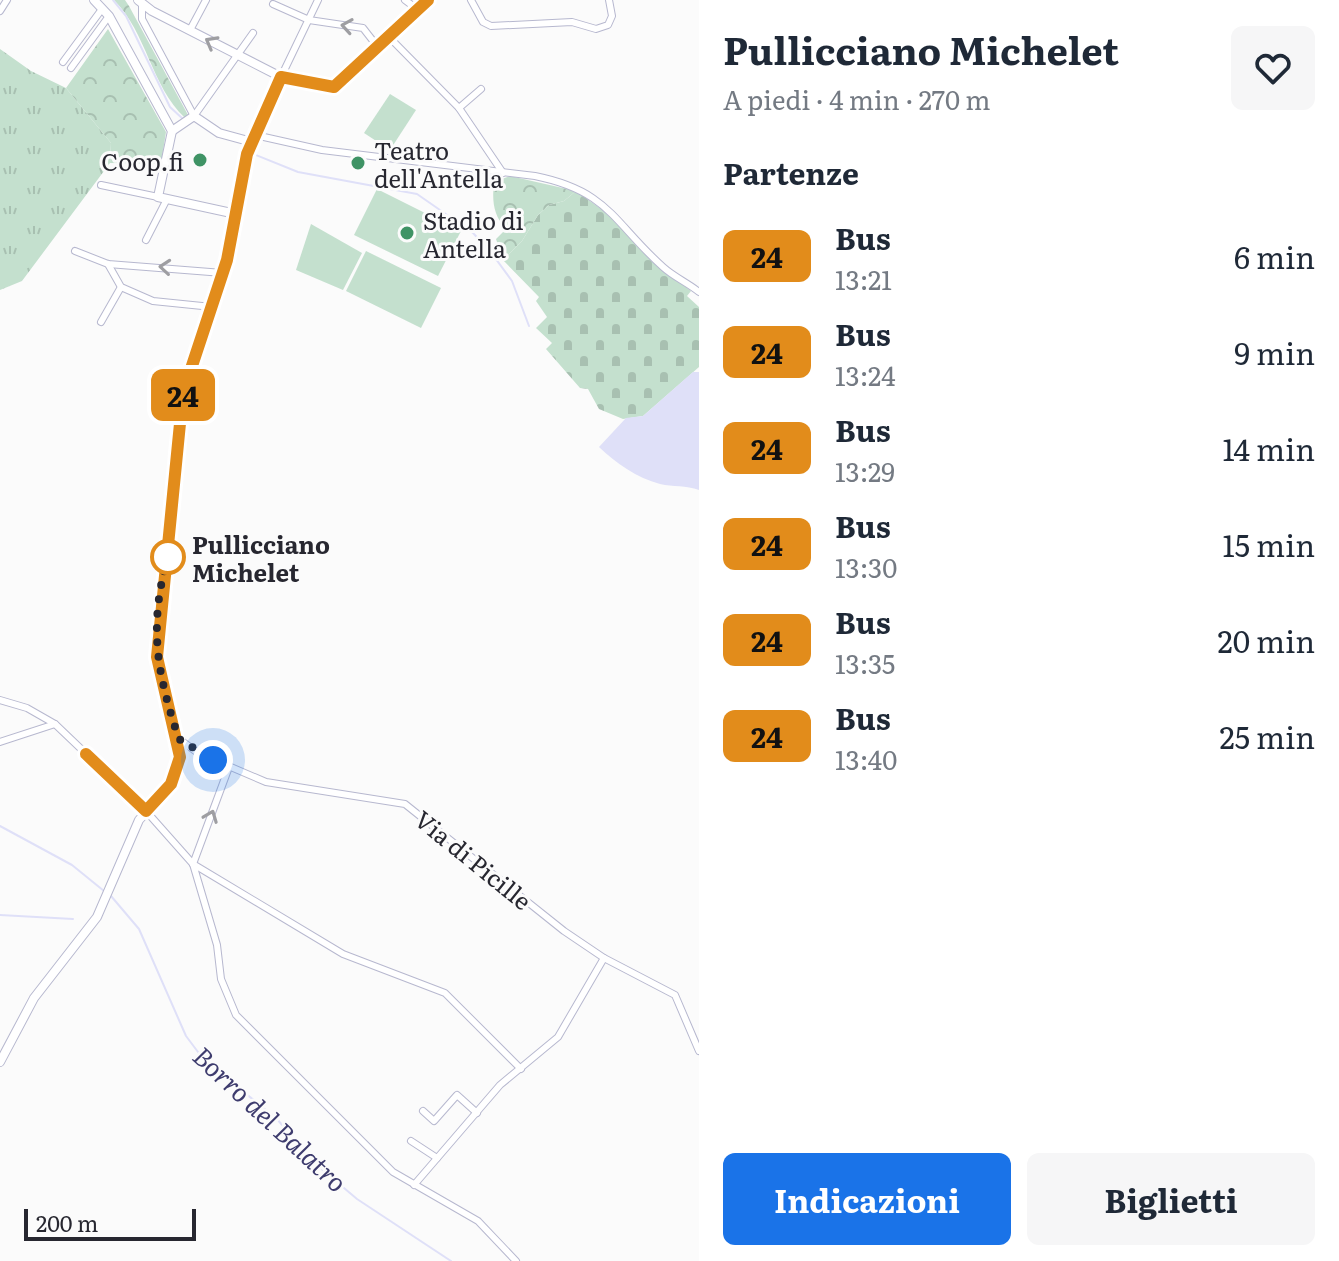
<!DOCTYPE html>
<html lang="it">
<head>
<meta charset="utf-8">
<style>
  :root { --surface:#fff; --page:#f6f6f7; --text:#1f2937; --muted:#747a83; --accent:#1a73e8 }
  body { margin:0; font-family:Literata,serif; background:var(--page); color:var(--text); height:100vh; display:flex; flex-direction:column; font-size:30px; white-space:nowrap }
  * { box-sizing:border-box; margin:0 }
  p { font-size:26px; color:var(--muted) }
  .icon { flex:none; width:44px; height:44px; fill:none; stroke:currentColor; stroke-width:2; stroke-linecap:round; stroke-linejoin:round }
  .map { position:relative; flex:1; overflow:hidden }
  .drawer { display:flex; flex-direction:column; background:var(--surface); width:640px }
  .drawer>* { flex:none }
  .badge { padding:0 16px; border-radius:12px; font-size:28px; line-height:52px }
  .scale { position:absolute; left:24px; bottom:20px; width:172px; box-sizing:border-box; padding-left:8px; border:4px solid #272730; border-top:0; font-size:22px; line-height:28px; white-space:nowrap; color:#272730; -webkit-text-stroke:6px #fbfbfb; paint-order:stroke }
  .you { position:absolute; width:40px; height:40px; margin:-20px; border:6px solid #fff; border-radius:50%; background:#1a73e8; box-shadow:0 0 0 12px #1a73e833 }
  .map>.badge { position:absolute; translate:-50% -50%; box-shadow:0 0 0 4px #fff }
  h2 { padding:0 24px; font-size:30px; line-height:72px }
  .round { display:grid; place-items:center; flex:none; width:84px; height:84px; border-radius:12px; background:var(--page) }
  .headline { display:flex; align-items:center; justify-content:space-between; height:136px; padding:0 24px }
  h1 { font-size:38px; font-weight:700; line-height:60px }
  .button { display:flex; gap:16px; margin-top:auto; padding:16px 24px }
  .button a { flex:1; height:92px; border-radius:12px; background:var(--accent); color:#fff; font-size:32px; font-weight:700; line-height:92px; text-align:center }
  .button a+a { background:var(--page); color:var(--text) }
  ul { padding:0; list-style:none }
  li { display:flex; align-items:center; gap:24px; height:96px; padding:0 24px }
  li div { flex:1 }
  li b { display:block; font-size:30px }
  li em { font-style:normal }
  li .badge { min-width:88px; font-weight:700; text-align:center }
  main { display:flex; flex:1; min-height:0 }
  .map>svg:first-child { display:block }
  .grass { fill:url(#grass-tufts) }
  .cemetery { fill:url(#cemetery-stones) }
  .park { fill:url(#park-crowns) }
  .garden { fill:#c4e0ce }
  .water { fill:#dfe0f8 }
  .lines { fill:none; stroke-linecap:round; stroke-linejoin:round }
  .stream { stroke:#dfe0f8; stroke-width:2 }
  .minor-casing { stroke:#b7b8cf; stroke-width:8 }
  .tertiary-casing { stroke:#b7b8cf; stroke-width:10 }
  .minor { stroke:#fff; stroke-width:6 }
  .tertiary { stroke:#fff; stroke-width:8 }
  .oneway { stroke:#9e9ea2 }
  .line-casing { stroke:#fff; stroke-width:18 }
  .line { stroke:#e28c1b; stroke-width:12 }
  .walk { stroke:#272730; stroke-width:8; stroke-dasharray:0 14.4 }
  .poi-dot { fill:#3f9365; stroke:#fbfbfb; stroke-width:3 }
  .stop-dot { fill:#fff; stroke:#e28c1b; stroke-width:4 }
  .labels { text-anchor:middle; dominant-baseline:central; stroke-width:6; stroke-linejoin:round; paint-order:stroke }
  .poi-label { font-size:24px; fill:#272730; stroke:#fbfbfb; text-anchor:start }
  .stop-label { font-size:24px; font-weight:bold; fill:#272730; stroke:#fbfbfb; text-anchor:start }
  .street-label { font-size:24px; fill:#272730; stroke:#fbfbfb }
  .water-label { font-size:26px; font-style:italic; fill:#3e3c6e; stroke:#fbfbfb }
</style>
</head>
<body>
<main>
<div class="map">
<svg width="699" height="1261" viewBox="0 0 699 1261">
  <defs>
    <pattern id="grass-tufts" width="24" height="20" patternUnits="userSpaceOnUse" patternTransform="scale(2)"><rect width="24" height="20" fill="#c4e0ce"/><path d="M3 7l-1-3M5 7V3M7 7l1-3M15 17l-1-3M17 17v-4M19 17l1-3" fill="none" stroke="#a8c0b1"/></pattern>
    <pattern id="cemetery-stones" width="16" height="16" patternUnits="userSpaceOnUse" patternTransform="scale(2)"><rect width="16" height="16" fill="#c4e0ce"/><path d="M2 7V4a2 2 0 0 1 4 0v3zM10 15v-3a2 2 0 0 1 4 0v3z" fill="#a8c0b1"/></pattern>
    <pattern id="park-crowns" width="20" height="18" patternUnits="userSpaceOnUse" patternTransform="scale(2)"><rect width="20" height="18" fill="#c4e0ce"/><path d="M2 6a3 3 0 1 1 6 0M12 15a3 3 0 1 1 6 0" fill="none" stroke="#a8c0b1"/></pattern>
  </defs>
  <rect width="100%" height="100%" fill="#fbfbfb"/>
  <polygon class="grass" points="0,49 31,71 66,88 111,143 110,163 22,281 0,290"/>
  <polygon class="cemetery" points="576,191 622,224 655,263 691,291 687,296 699,307 699,367 643,416 623,419 599,409 588,389 580,388 546,349 552,343 536,328 547,317 536,301 539,297 503,260 522,241 538,215 549,205 564,201"/>
  <g class="park">
    <path d="M114,0H125L129,6L188,115L185,118C151,86 147,33 114,0Z"/>
    <polygon points="108,29 166,132 161,164 110,163 111,143 66,88"/>
    <path d="M510,176L576,191L564,201L549,205L538,215L522,241L503,260L496,239L506,229C493,215 492,201 494,182Z"/>
  </g>
  <g class="garden">
    <polygon points="390,94 416,110 390,150 364,133"/>
    <polygon points="377,189 461,231 438,276 354,235"/>
    <polygon points="311,224 362,253 343,290 296,270"/>
    <polygon points="366,251 441,288 421,328 346,291"/>
  </g>
  <path class="water" d="M693,372H699V490C686,485 673,487 660,484C637,478 616,463 599,447L626,418L643,416Z"/>
  <g class="lines">
    <g class="stream">
      <polyline points="113,0 126,16 170,107 183,119"/>
      <polyline points="251,153 298,172 417,194 473,233 490,251 512,281 529,326"/>
      <polyline points="0,826 72,865 104,891"/>
      <polyline points="111,896 139,929 186,1036 204,1060 276,1118 318,1166 357,1199 451,1261"/>
      <polyline points="0,915 73,919"/>
    </g>
    <defs>
      <g id="minor">
        <polyline points="405,0 417,9"/>
        <polyline points="471,0 483,22 491,26 572,22 596,29 608,25 612,16 609,0"/>
        <polyline points="142,4 142,19 194,116"/>
        <polyline points="273,4 309,20 363,28 377,46"/>
        <polyline points="0,11 7,0"/>
        <polyline points="190,30 206,0"/>
        <polyline points="388,36 459,108 503,173"/>
        <polyline points="63,62 102,9"/>
        <polyline points="71,68 109,16"/>
        <polyline points="281,77 318,0"/>
        <polyline points="459,108 481,89"/>
        <polyline points="194,116 253,33"/>
        <path d="M255,135L322,150L535,176C609,191 613,222 663,267C674,277 688,283 699,292"/>
        <polyline points="101,185 158,197"/>
        <polyline points="236,214 252,142"/>
        <polyline points="146,240 167,199"/>
        <polyline points="75,251 108,264 223,273"/>
        <polyline points="108,264 121,287 153,301 212,307"/>
        <polyline points="101,322 121,287"/>
        <polyline points="0,700 27,708 55,724 146,811 193,864 217,945 221,979 236,1015 393,1172 478,1221 516,1261"/>
        <polyline points="179,739 198,753 266,782 405,804 564,931 604,958 675,995 699,1051"/>
        <polyline points="0,742 55,724"/>
        <polyline points="193,864 343,954 445,993 521,1069"/>
        <polyline points="193,864 229,767"/>
        <polyline points="423,1111 434,1121 457,1095 477,1113"/>
        <polyline points="411,1141 437,1158"/>
        <polyline points="414,1185 500,1085 558,1037 604,958"/>
      </g>
      <g id="tertiary">
        <polyline points="138,0 152,11 281,77 329,88 428,0"/>
        <polyline points="172,131 194,116 219,133 252,142 281,77"/>
        <polyline points="0,1062 34,998 97,917 139,820 168,788 179,761 180,743 157,665 159,604 172,532 183,393 227,260 236,214 158,197 172,131 109,16 94,0"/>
      </g>
    </defs>
    <use href="#minor" class="minor-casing"/>
    <use href="#tertiary" class="tertiary-casing"/>
    <use href="#minor" class="minor"/>
    <use href="#tertiary" class="tertiary"/>
  </g>
  <defs><path id="oneway-chevron" d="M-2-3.5L2.5 0L-2 3.5" fill="none" stroke-width="1.6" stroke-linecap="round" stroke-linejoin="round" transform="scale(2)"/></defs>
  <g class="oneway">
    <use href="#oneway-chevron" transform="translate(347 26) rotate(-171)"/>
    <use href="#oneway-chevron" transform="translate(211 42) rotate(-151)"/>
    <use href="#oneway-chevron" transform="translate(165 267) rotate(-175)"/>
    <use href="#oneway-chevron" transform="translate(211 816) rotate(-69)"/>
  </g>
  <g class="lines">
    <defs>
      <polyline id="line" points="86,754 146,811 171,784 180,757 157,657 183,393 227,260 247,154 281,77 334,87 428,0"/>
    </defs>
    <use href="#line" class="line-casing"/>
    <use href="#line" class="line"/>
    <path class="walk" d="M168,557C148,625 157,674 179,739L213,760"/>
  </g>
  <g class="poi-dot">
    <circle cx="200" cy="160" r="8"/>
    <circle cx="358" cy="163" r="8"/>
    <circle cx="407" cy="233" r="8"/>
  </g>
  <circle class="stop-dot" cx="168" cy="557" r="16"/>
  <g class="labels">
    <g class="poi-label">
      <text x="374" y="149">Teatro<tspan x="374" dy="28">dell'Antella</tspan></text>
      <text x="184" y="160" text-anchor="end">Coop.fi</text>
      <text x="423" y="219">Stadio di<tspan x="423" dy="28">Antella</tspan></text>
    </g>
    <g class="stop-label">
      <text x="192" y="543">Pullicciano<tspan x="192" dy="28">Michelet</tspan></text>
    </g>
    <g class="street-label">
      <text transform="translate(474 859) rotate(39)">Via di Picille</text>
    </g>
    <g class="water-label">
      <text transform="translate(271 1118) rotate(43)">Borro del Balatro</text>
    </g>
  </g>
</svg>
<div class="scale">200 m</div>
<div class="you" style="left:213px;top:760px"></div>
<b class="badge" style="left:183px;top:395px;background:#e28c1b;color:#111">24</b>
</div>
<section class="drawer">
<div class="headline"><div><h1>Pullicciano Michelet</h1><p>A piedi · 4 min · 270 m</p></div><a class="round"><svg class="icon" aria-label="heart" viewBox="0 0 24 24"><path d="M12 20l-8-8c-3-5 5-10 8-4 3-6 11-1 8 4z"/></svg></a></div>
<h2>Partenze</h2>
<ul>
<li><span class="badge" style="background:#e28c1b;color:#111">24</span><div><b>Bus</b><p>13:21</p></div><em>6 min</em></li>
<li><span class="badge" style="background:#e28c1b;color:#111">24</span><div><b>Bus</b><p>13:24</p></div><em>9 min</em></li>
<li><span class="badge" style="background:#e28c1b;color:#111">24</span><div><b>Bus</b><p>13:29</p></div><em>14 min</em></li>
<li><span class="badge" style="background:#e28c1b;color:#111">24</span><div><b>Bus</b><p>13:30</p></div><em>15 min</em></li>
<li><span class="badge" style="background:#e28c1b;color:#111">24</span><div><b>Bus</b><p>13:35</p></div><em>20 min</em></li>
<li><span class="badge" style="background:#e28c1b;color:#111">24</span><div><b>Bus</b><p>13:40</p></div><em>25 min</em></li>
</ul>
<div class="button"><a>Indicazioni</a><a>Biglietti</a></div>
</section>
</main>
</body>
</html>
